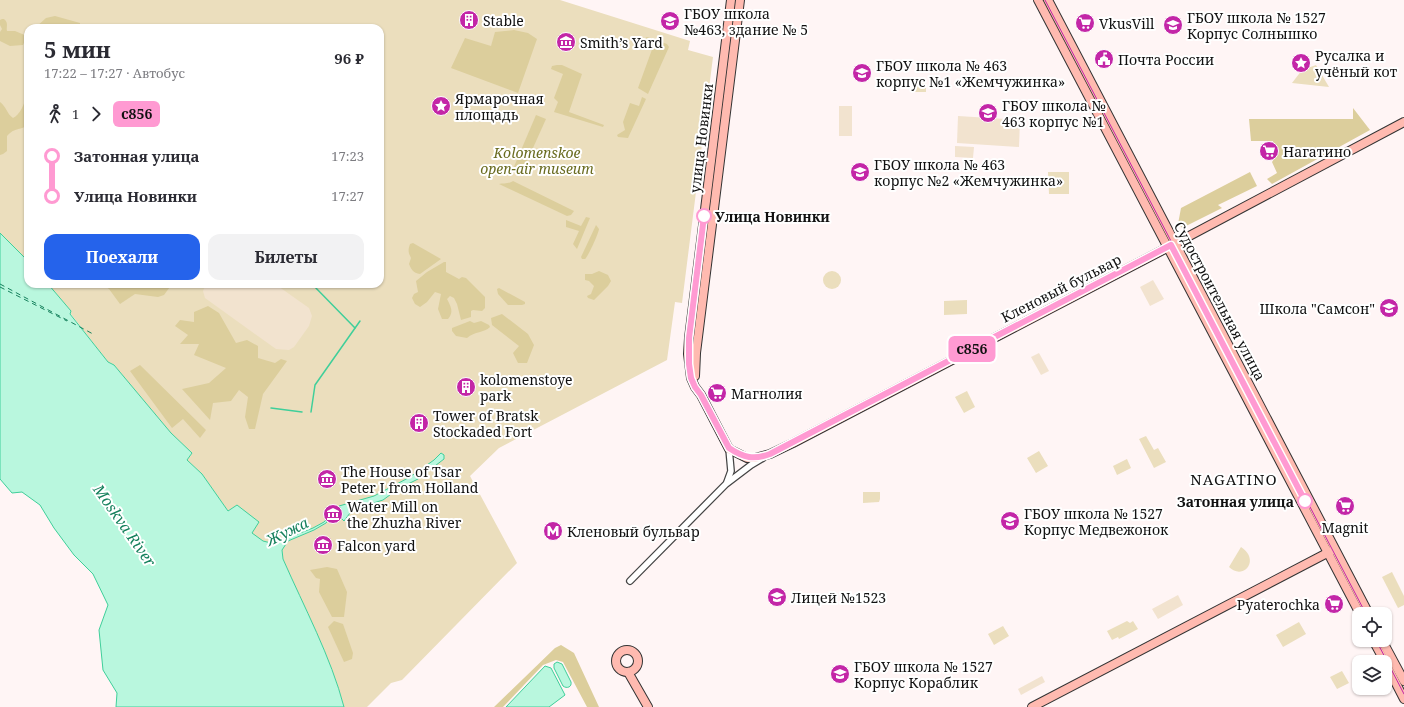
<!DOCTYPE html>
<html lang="ru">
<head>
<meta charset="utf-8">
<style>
  :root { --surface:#fff; --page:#f2f2f3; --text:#2b2b33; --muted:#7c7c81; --accent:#2563eb }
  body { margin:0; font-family:"Noto Serif",serif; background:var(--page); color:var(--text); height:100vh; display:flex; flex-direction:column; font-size:15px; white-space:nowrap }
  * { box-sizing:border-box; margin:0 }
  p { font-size:13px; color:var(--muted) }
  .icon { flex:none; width:22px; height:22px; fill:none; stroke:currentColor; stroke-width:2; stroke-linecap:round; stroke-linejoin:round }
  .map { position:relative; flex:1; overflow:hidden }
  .panel { position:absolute; left:24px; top:24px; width:360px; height:264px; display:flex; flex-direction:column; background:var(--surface); border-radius:12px; box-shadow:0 1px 3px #0004 }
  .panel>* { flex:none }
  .badge { padding:0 8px; border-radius:6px; font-size:14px; line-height:26px }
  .buttons { position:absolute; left:1352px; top:607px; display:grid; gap:8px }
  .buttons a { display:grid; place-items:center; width:40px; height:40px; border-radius:8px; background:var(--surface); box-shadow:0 1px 3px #0004; font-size:20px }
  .map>.badge { position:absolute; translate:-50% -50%; box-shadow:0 0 0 2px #fff }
  .legs { display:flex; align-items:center; gap:6px; height:44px; padding:0 20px; font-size:13px }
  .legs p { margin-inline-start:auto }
  .overview { display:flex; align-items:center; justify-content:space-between; height:68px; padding:0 20px }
  h1 { font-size:22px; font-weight:700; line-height:30px }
  .cta { display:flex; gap:8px; margin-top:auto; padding:8px 20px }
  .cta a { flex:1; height:46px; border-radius:12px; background:var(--accent); color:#fff; font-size:16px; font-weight:700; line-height:46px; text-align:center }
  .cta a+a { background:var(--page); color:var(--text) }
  ul { padding:0 20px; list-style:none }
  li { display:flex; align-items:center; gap:14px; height:40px; font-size:15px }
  li i { display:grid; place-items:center; width:6px; height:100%; margin:0 5px; background:currentColor }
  li i::after { content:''; width:10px; height:10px; margin:-5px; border:3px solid; border-radius:50%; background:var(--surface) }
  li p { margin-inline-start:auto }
  li:first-child i { background:linear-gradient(#0000 50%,currentColor 0) }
  li:last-child i { background:linear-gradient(currentColor 50%,#0000 0) }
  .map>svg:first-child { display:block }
  .green { fill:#ebdebd }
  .forest { fill:#dcce9c }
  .pitch { fill:#f2e3cf }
  .water { fill:#b9f7de; stroke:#3fcf9a }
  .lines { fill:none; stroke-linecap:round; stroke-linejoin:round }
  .stream { stroke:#3fcf9a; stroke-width:1.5 }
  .ferry { stroke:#16815d; stroke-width:1; stroke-dasharray:5 4; stroke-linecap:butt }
  .street-casing { stroke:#444; stroke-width:8 }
  .secondary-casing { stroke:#333; stroke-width:10 }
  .street { stroke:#fff; stroke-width:5.5 }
  .secondary { stroke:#ffbab0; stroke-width:8 }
  .tram { stroke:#c326a7; stroke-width:1 }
  .line-1-casing { stroke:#fff; stroke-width:9 }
  .line-1 { stroke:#ff9ad2; stroke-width:6 }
  .stop-1-dot { fill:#fff; stroke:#ff9ad2; stroke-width:2 }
  .labels { text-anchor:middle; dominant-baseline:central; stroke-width:4; stroke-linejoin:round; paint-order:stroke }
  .poi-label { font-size:14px; fill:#111; stroke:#fff; text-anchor:start }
  .street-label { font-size:14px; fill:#111; stroke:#fff }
  .park-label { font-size:14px; font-style:italic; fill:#696b1f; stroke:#fff }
  .stop-label { font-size:14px; font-weight:bold; fill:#111; stroke:#fff; text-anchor:start }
  .neighbourhood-label { font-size:15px; letter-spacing:1px; fill:#111; stroke:#fff }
  .water-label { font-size:15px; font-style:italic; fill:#16815d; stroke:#fff }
</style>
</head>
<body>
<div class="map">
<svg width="1404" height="707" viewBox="0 0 1404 707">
  <rect width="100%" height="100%" fill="#fff5f5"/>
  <g class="green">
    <path d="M0,0H560L690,41L688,50L713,57L682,303L675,302L667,360L499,448L470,476L517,563L402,680L391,683L367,707H344C331,657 304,607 283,559L282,550L275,544L263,541L252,534L237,505L228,511L202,474L187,460L192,453L171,433L114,365L108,362L70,313L71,311L48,284H380V28H28V261L0,233Z"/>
    <polygon points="1316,65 1329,87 1292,83 1302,70"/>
    <polygon points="926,78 926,92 913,92 913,79"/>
    <polygon points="1048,172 1069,172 1069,194 1049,194"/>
    <circle cx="832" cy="280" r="9"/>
    <polygon points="967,300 967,314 944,315 944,301"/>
    <polygon points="967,391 975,407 964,413 955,397"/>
    <polygon points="1146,436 1154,450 1158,448 1166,462 1154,468 1139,439"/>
    <polygon points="1039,451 1048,466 1036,473 1027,458"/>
    <polygon points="1127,459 1131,468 1117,475 1113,466"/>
    <polygon points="863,492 880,492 880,499 879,502 863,503"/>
    <path d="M1241,547C1261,560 1243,581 1229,567Z"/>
    <polygon points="1392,572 1404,596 1404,605 1398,608 1382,577"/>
    <polygon points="1127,621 1130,623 1133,621 1138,629 1119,639 1118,637 1112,640 1107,631"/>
    <polygon points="1299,622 1306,634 1283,647 1276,635"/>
    <polygon points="1003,626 1009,636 994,645 988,634"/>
    <polygon points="1342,671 1349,683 1337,689 1330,677"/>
  </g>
  <g class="forest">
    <polygon points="55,16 80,23 80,26 69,27 66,28 35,28 46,18"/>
    <path d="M2,19H4C9,23 6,27 7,31H15L27,36L23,45L10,46L0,41V32L2,29L0,25V20Z"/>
    <polygon points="514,30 528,33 537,39 518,93 451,68 465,38 491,46 495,32"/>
    <polygon points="647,37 667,44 669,47 648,94 638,88 654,44 642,40"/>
    <polygon points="557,65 562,65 582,74 569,112 604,125 603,127 554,112 558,102 554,98 563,74 551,69 552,66"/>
    <path d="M28,77V125C19,131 15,127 7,136V151L3,154L0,155V102C6,106 7,114 13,118C20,115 25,103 26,96C27,92 25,85 25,80Z"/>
    <polygon points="642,97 646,99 628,138 618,137 617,135 625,130 623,122 630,103 639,106"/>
    <polygon points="1353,108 1370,130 1272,184 1267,179 1277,173 1272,162 1274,159 1273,141 1251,141 1249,119 1353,119"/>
    <polygon points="536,115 546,119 524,168 513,169"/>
    <polygon points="1250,172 1257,186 1218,205 1222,208 1182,228 1178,224 1181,208"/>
    <path d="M513,181L574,211L571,215L567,216L499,184C503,183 509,184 513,181Z"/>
    <polygon points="586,217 590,218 577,249 573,244 579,231 566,227 566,220 581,226"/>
    <path d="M596,225L599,229C599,232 588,257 585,259H582L581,257Z"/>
    <path d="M413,243L441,259L420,274C413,273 411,269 409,264L411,258C408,252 408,250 410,244Z"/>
    <path d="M444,262H446V272L459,279L462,277L466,278L485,297V308L482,311L473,310L471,311V317L461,320L457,304L454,298L450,296L447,299C451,307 454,312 448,319H442L438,309L441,294L435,292L427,302L420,307L415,304L412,298L414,294L418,292L416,281L427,272Z"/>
    <polygon points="599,271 608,275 611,281 608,286 594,300 588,298 587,296 591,294 594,286 589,281 585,280 585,274 592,274"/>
    <polygon points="102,284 172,284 164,295 158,297 135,294 120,304 109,289"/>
    <polygon points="499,288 525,302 525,304 522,305 508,305 498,294 497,289"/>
    <polygon points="208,306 219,313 236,343 247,340 258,346 258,358 275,363 281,359 287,361 263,394 255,429 249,429 245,417 248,397 239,390 231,401 213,403 210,420 182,389 209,383 226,368 194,355 199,344 180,344 188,335 175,326 180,320 194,322 194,312"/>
    <polygon points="502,314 528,334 534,345 527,363 518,363 513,353 519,346 492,325 491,318"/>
    <path d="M470,321L474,323L481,321L489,325L490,327C484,333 475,331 467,338L456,336L452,331V328Z"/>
    <polygon points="140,365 206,430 200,438 183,419 172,428 130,371"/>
    <polygon points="327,567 337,569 347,592 344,617 332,617 319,592 320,579 316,578 310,570"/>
    <polygon points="334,621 343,624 353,653 352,659 344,662 328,627"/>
    <polygon points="561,645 574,653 599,707 587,707 563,662 556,660 543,665 503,707 494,707 555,648"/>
  </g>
  <g class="pitch">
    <rect x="839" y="106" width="13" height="30"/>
    <polygon points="958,116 1020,120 1019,147 957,143"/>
    <polygon points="955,146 974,147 973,158 955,157"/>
    <polygon points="1153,280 1164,299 1150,306 1140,287"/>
    <polygon points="206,284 275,284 309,308 312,316 309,326 294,347 289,350 276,349 205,298 203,291"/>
    <polygon points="1039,353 1049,371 1041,375 1031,357"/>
    <polygon points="1178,595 1183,605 1158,619 1152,609"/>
    <polygon points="1042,676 1045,682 1021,695 1018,689"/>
  </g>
  <g class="water">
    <path d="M0,233L28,261V284H48L71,311L70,314L108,362L114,365L171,433L192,453L187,460L202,474L228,511L237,505L259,522L252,533L263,541L275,544L282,540L313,528L324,522L339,506L374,496L410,477L434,460L441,453L444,455V459L418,479L398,489L383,500L370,504L350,513L344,521L339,516L330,518L326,523L314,530L288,541L282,550L283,559C304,607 331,657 344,707H116L117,693L103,670L99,630L108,605L93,574L74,555L54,528L40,505L22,492L12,493L0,479Z"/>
    <path d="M557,662L562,664L571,682C572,687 567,689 563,686L554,668V664Z"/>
    <polygon points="545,666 551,668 565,695 549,707 506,707"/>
  </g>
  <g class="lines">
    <g class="stream">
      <polyline points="312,284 355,328"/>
      <polyline points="271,408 302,412"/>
      <polyline points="311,412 315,385 360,321"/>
    </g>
    <g class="ferry">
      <polyline points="0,284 93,334"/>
      <polyline points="0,287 67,321"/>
    </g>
    <defs>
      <g id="street">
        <polyline points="727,482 731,471 729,449"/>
        <polyline points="630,581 726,484 751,465 763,458"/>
      </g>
      <g id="secondary">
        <polyline points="731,0 689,338 688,354 691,378 695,387 701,395 729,449 747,458 755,458 770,454 793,443 1161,251 1404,122"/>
        <polyline points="1038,0 1360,614"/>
        <polyline points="1048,0 1369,614"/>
        <polyline points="695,376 696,353 740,0"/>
        <polyline points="1373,640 1385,662"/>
        <polyline points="1382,640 1404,681"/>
        <circle cx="627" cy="661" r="11"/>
        <polyline points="1385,662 1404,699"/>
        <polyline points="628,672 648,707"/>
        <polyline points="1032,707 1331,551"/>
      </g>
    </defs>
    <use href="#street" class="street-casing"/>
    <use href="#secondary" class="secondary-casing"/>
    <use href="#street" class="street"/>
    <use href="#secondary" class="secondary"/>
    <g class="tram">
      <polyline points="1045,0 1366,614"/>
      <polyline points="1376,640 1404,694"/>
    </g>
  </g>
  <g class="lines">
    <defs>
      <path id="line-1" d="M704,216L689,338V364L691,378L695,387L701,395L729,448C744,458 754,460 770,454L1171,245L1305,501"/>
    </defs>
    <use href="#line-1" class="line-1-casing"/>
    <use href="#line-1" class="line-1"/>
  </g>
  <defs>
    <symbol id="building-disc" viewBox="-11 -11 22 22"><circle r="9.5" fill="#c326a7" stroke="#fff"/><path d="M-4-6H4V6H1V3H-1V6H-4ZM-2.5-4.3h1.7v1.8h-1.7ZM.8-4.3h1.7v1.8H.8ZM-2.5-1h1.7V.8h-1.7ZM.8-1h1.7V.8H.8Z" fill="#fff"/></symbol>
    <symbol id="school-disc" viewBox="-11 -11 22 22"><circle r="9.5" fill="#c326a7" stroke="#fff"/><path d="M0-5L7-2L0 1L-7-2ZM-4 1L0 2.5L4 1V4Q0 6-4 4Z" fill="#fff"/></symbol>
    <symbol id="supermarket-disc" viewBox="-11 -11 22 22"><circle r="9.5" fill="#c326a7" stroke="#fff"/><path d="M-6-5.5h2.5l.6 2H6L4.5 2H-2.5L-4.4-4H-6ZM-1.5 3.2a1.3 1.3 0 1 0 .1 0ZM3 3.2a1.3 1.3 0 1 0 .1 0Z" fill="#fff"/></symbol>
    <symbol id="museum-disc" viewBox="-11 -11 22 22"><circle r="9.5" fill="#c326a7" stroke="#fff"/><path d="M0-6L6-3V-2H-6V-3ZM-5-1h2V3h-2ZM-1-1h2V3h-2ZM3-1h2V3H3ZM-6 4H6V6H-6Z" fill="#fff"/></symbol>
    <symbol id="civic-disc" viewBox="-11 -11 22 22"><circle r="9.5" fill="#c326a7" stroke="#fff"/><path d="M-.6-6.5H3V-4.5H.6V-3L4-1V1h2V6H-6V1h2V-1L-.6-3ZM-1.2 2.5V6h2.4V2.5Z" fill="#fff"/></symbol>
    <symbol id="sight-disc" viewBox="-11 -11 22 22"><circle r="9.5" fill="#c326a7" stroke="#fff"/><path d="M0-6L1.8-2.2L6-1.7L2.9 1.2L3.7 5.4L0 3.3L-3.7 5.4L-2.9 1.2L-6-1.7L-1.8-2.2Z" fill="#fff"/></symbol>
    <symbol id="metro-disc" viewBox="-11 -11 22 22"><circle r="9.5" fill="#c326a7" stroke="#fff"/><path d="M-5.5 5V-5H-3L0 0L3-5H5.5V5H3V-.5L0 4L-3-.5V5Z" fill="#fff"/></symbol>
  </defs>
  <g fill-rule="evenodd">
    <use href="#building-disc" x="458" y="9" width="22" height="22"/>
    <use href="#school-disc" x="659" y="10" width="22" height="22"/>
    <use href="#supermarket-disc" x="1074" y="12" width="22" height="22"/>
    <use href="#school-disc" x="1162" y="14" width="22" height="22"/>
    <use href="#museum-disc" x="555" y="31" width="22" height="22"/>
    <use href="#civic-disc" x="1093" y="48" width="22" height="22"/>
    <use href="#sight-disc" x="1290" y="52" width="22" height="22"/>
    <use href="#school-disc" x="851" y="62" width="22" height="22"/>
    <use href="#sight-disc" x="430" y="95" width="22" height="22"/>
    <use href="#school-disc" x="977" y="102" width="22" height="22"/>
    <use href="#supermarket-disc" x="1258" y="140" width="22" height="22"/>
    <use href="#school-disc" x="849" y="161" width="22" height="22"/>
    <use href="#school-disc" x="1378" y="297" width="22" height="22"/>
    <use href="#building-disc" x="455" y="376" width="22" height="22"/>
    <use href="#supermarket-disc" x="706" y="382" width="22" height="22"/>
    <use href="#building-disc" x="408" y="412" width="22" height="22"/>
    <use href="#museum-disc" x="316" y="468" width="22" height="22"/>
    <use href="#supermarket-disc" x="1334" y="495" width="22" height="22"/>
    <use href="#museum-disc" x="322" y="503" width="22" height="22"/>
    <use href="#school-disc" x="999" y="510" width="22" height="22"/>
    <use href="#metro-disc" x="542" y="520" width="22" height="22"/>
    <use href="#museum-disc" x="312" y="534" width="22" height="22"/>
    <use href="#school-disc" x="766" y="586" width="22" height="22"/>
    <use href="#supermarket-disc" x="1323" y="593" width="22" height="22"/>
    <use href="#school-disc" x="829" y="663" width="22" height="22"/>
  </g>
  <g class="stop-1-dot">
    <circle cx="704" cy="216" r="7"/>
    <circle cx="1305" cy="501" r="7"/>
  </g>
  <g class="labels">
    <g class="poi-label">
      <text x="684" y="13">ГБОУ школа<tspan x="684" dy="16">№463, здание № 5</tspan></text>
      <text x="1187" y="17">ГБОУ школа № 1527<tspan x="1187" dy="16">Корпус Солнышко</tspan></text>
      <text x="483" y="20">Stable</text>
      <text x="1099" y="23">VkusVill</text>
      <text x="580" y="42">Smith’s Yard</text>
      <text x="1315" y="55">Русалка и<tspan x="1315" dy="16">учёный кот</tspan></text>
      <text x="1118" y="59">Почта России</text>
      <text x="876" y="65">ГБОУ школа № 463<tspan x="876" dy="16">корпус №1 «Жемчужинка»</tspan></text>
      <text x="455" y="98">Ярмарочная<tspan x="455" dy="16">площадь</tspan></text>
      <text x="1002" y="105">ГБОУ школа №<tspan x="1002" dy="16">463 корпус №1</tspan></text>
      <text x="1283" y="151">Нагатино</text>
      <text x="874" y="164">ГБОУ школа № 463<tspan x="874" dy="16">корпус №2 «Жемчужинка»</tspan></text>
      <text x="1375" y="308" text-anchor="end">Школа "Самсон"</text>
      <text x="480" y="379">kolomenstoye<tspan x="480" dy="16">park</tspan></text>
      <text x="731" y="393">Магнолия</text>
      <text x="433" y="415">Tower of Bratsk<tspan x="433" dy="16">Stockaded Fort</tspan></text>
      <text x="341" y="471">The House of Tsar<tspan x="341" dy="16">Peter I from Holland</tspan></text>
      <text x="347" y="506">Water Mill on<tspan x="347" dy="16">the Zhuzha River</tspan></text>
      <text x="1024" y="513">ГБОУ школа № 1527<tspan x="1024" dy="16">Корпус Медвежонок</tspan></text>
      <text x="1345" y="527" text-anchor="middle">Magnit</text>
      <text x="567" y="531">Кленовый бульвар</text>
      <text x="337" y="545">Falcon yard</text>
      <text x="791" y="597">Лицей №1523</text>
      <text x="1320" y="604" text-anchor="end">Pyaterochka</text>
      <text x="854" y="666">ГБОУ школа № 1527<tspan x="854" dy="16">Корпус Кораблик</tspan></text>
    </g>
    <g class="street-label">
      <text transform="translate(701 138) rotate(-83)">улица Новинки</text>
      <text transform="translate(1061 288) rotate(-27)">Кленовый бульвар</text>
      <text transform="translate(1220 301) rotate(62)">Судостроительная улица</text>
    </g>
    <g class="park-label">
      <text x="537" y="152">Kolomenskoe<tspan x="537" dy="16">open-air museum</tspan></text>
    </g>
    <g class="stop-label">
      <text x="715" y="216">Улица Новинки</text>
      <text x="1294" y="501" text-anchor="end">Затонная улица</text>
    </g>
    <g class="neighbourhood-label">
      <text x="1234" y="479">NAGATINO</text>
    </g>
    <g class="water-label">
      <text transform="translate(125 525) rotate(55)">Moskva River</text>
      <text transform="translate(287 531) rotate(-26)">Жужа</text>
    </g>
  </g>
</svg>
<div class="buttons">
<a><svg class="icon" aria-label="locate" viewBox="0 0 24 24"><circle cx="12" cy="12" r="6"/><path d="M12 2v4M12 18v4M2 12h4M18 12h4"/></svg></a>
<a><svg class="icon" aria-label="layers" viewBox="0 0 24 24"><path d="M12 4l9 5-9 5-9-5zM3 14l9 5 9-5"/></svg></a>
</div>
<b class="badge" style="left:972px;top:349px;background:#ff9ad2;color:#111">с856</b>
<section class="panel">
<div class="overview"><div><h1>5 мин</h1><p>17:22 – 17:27 · Автобус</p></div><b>96 ₽</b></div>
<div class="legs"><svg class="icon" aria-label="walk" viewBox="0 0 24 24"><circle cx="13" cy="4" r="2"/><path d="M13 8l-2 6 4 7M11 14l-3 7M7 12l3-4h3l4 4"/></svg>1<svg class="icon" aria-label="forward" viewBox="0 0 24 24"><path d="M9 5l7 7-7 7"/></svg><b class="badge" style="background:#ff9ad2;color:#111">с856</b></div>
<ul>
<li><i style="color:#ff9ad2"></i><b>Затонная улица</b><p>17:23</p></li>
<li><i style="color:#ff9ad2"></i><b>Улица Новинки</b><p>17:27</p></li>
</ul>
<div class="cta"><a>Поехали</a><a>Билеты</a></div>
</section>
</div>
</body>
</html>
